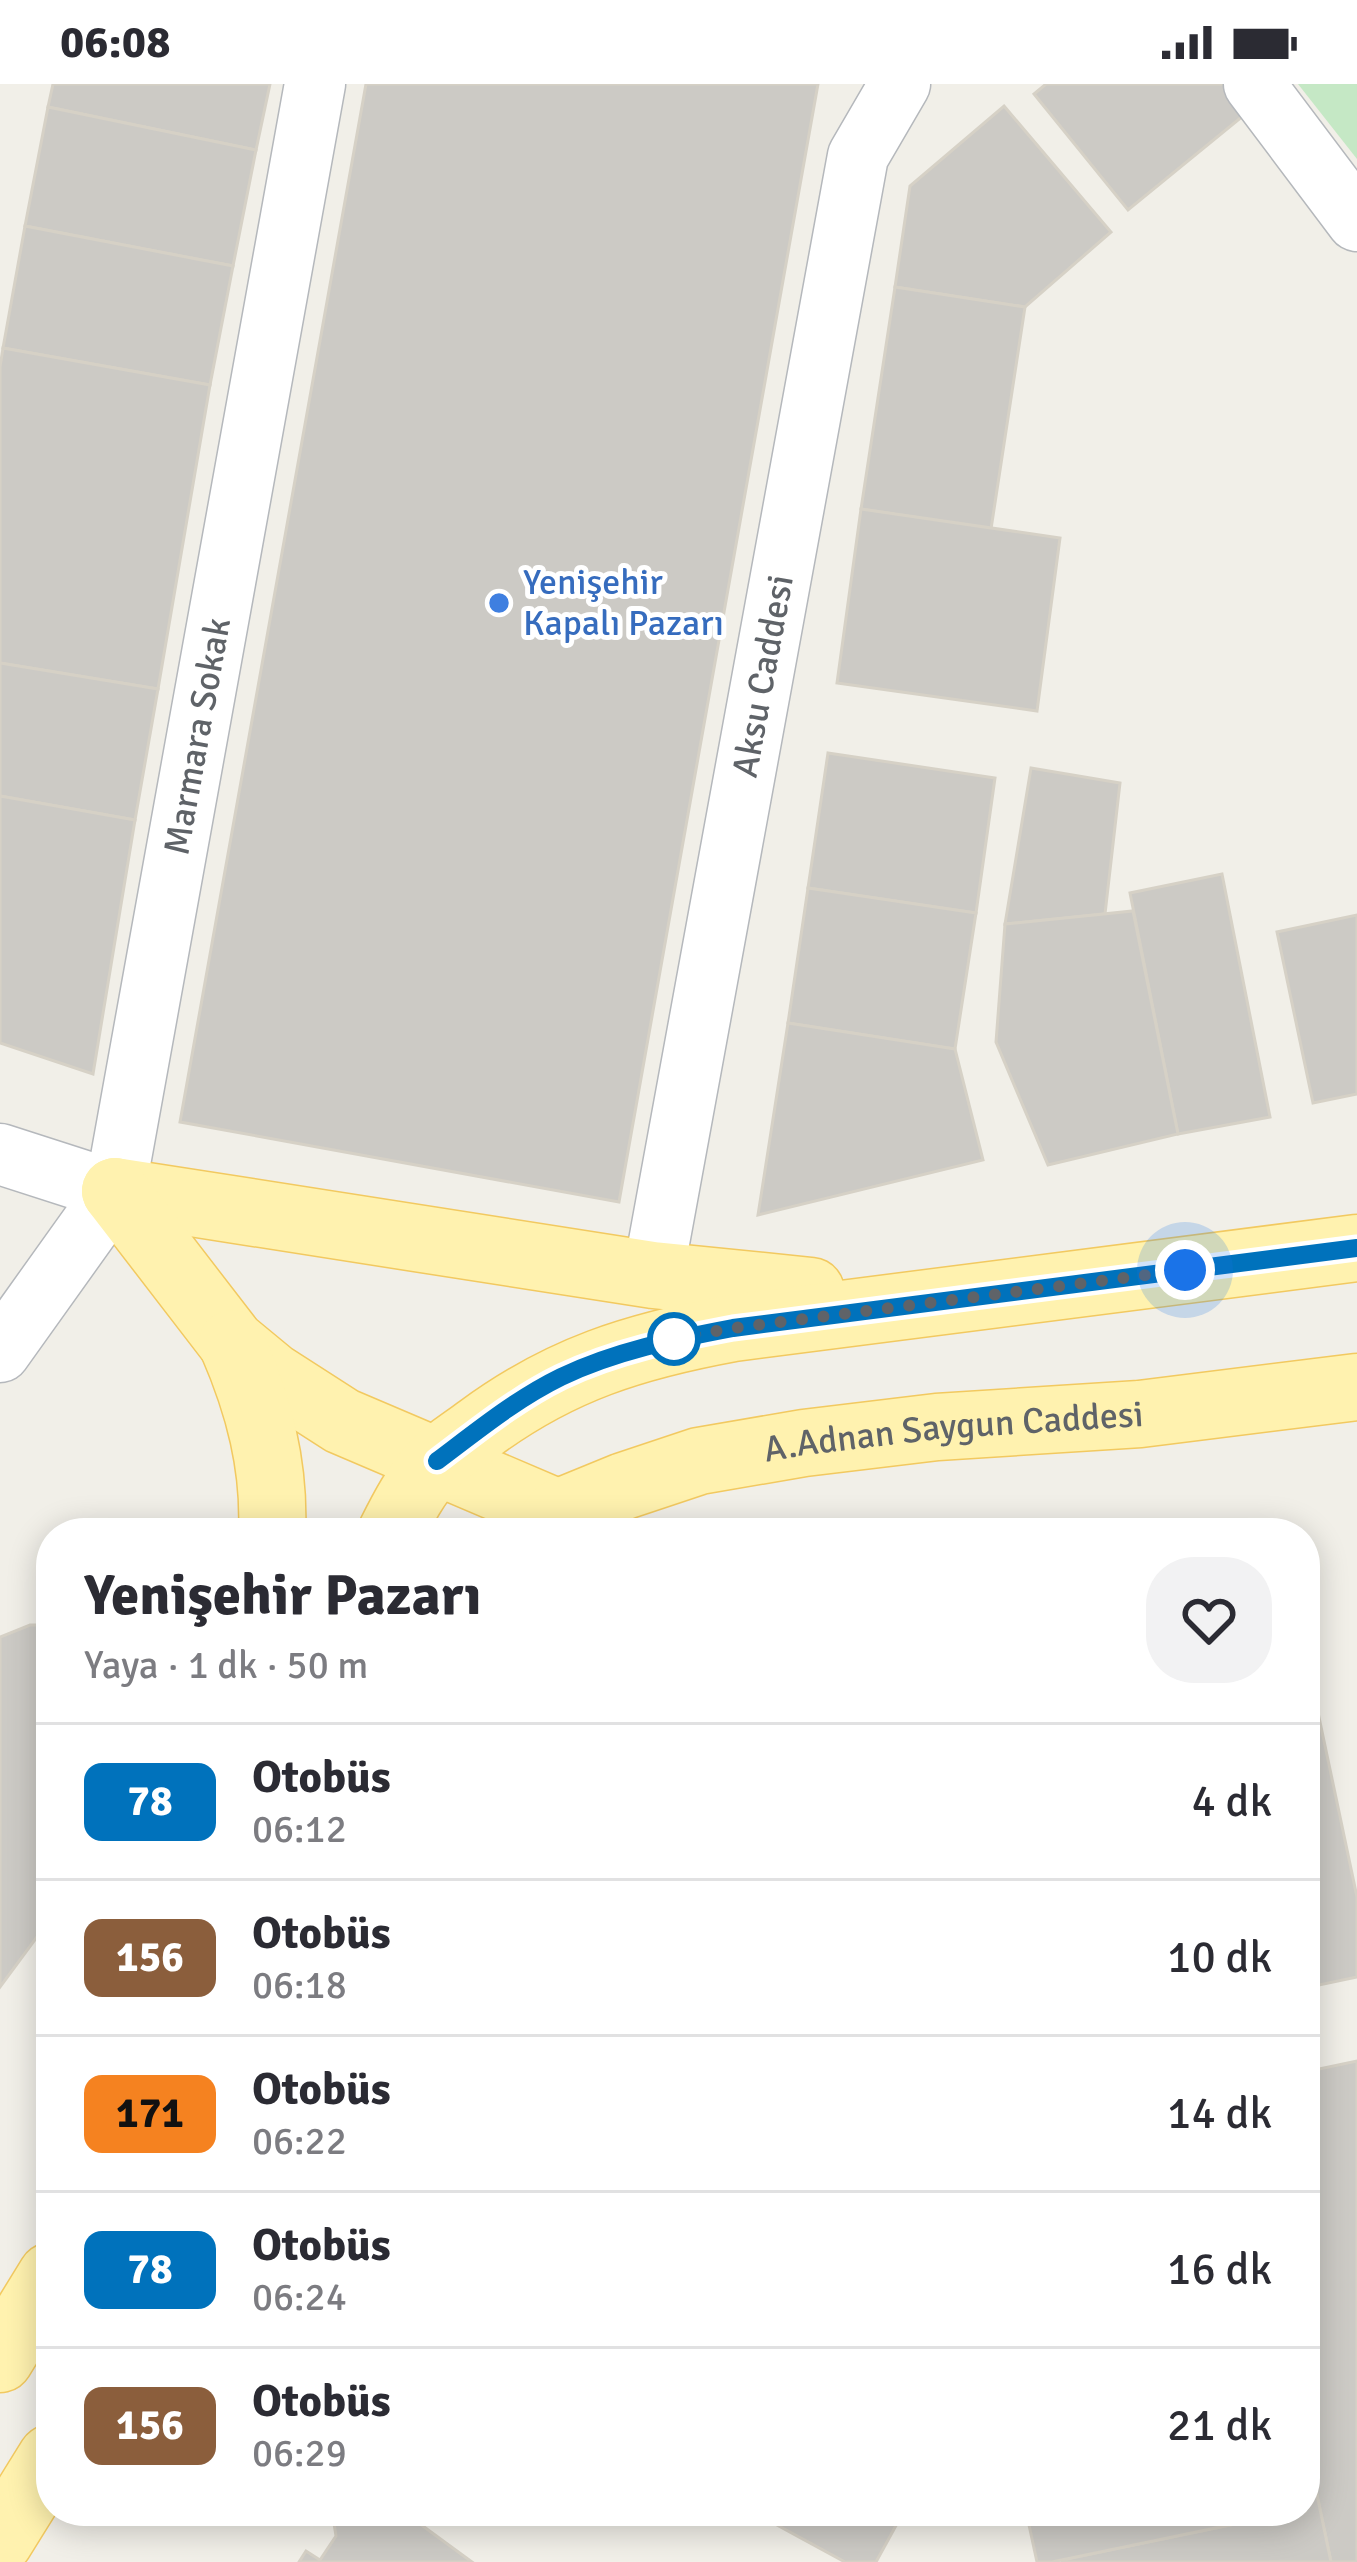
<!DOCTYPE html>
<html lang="tr">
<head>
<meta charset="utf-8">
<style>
  :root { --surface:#fff; --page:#f2f2f3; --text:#2b2b33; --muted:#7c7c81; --line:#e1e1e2 }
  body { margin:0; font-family:Signika,sans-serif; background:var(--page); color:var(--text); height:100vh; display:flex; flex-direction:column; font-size:45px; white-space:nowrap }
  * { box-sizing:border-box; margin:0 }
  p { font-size:39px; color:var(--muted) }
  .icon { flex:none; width:66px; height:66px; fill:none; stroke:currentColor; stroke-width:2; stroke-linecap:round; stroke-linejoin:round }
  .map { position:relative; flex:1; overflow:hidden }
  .sheet { position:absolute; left:36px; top:1434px; width:1284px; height:1008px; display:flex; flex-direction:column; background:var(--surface); border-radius:48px; box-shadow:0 6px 30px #0003 }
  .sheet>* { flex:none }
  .badge { padding:0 24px; border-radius:18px; font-size:42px; line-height:78px }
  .you { position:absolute; width:60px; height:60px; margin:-30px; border:9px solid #fff; border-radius:50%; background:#1a73e8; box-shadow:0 0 0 18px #1a73e833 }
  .map>.badge { position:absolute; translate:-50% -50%; box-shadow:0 0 0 6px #fff }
  .round { display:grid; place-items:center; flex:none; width:126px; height:126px; border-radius:48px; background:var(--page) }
  .head { display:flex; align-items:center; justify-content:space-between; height:204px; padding:0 48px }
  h1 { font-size:57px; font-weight:800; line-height:90px }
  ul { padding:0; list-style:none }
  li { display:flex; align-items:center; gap:36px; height:156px; padding:0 48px; border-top:3px solid var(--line) }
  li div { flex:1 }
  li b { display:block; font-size:45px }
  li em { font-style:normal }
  li .badge { min-width:132px; font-weight:700; text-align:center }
  .status { display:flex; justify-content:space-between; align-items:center; height:84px; padding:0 60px; background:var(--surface); direction:ltr }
  .status svg { height:33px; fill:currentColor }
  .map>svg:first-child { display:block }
  .green { fill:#c5e8c5 }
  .building { fill:#cccac5; stroke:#d6d1c6; stroke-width:3 }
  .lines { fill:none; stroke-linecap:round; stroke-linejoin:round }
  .minor-casing { stroke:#b5b8bc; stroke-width:63 }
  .major-casing { stroke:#f2c960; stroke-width:69 }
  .minor { stroke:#fff; stroke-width:60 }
  .major { stroke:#fff2af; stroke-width:66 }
  .line-casing { stroke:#fff; stroke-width:27 }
  .line { stroke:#0072bc; stroke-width:18 }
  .walk { stroke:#5f6368; stroke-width:12; stroke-dasharray:0 21.6 }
  .shop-dot { fill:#3f7fe0; stroke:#fff; stroke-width:4.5 }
  .stop-dot { fill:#fff; stroke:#0072bc; stroke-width:6 }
  .labels { text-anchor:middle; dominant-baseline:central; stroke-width:10; stroke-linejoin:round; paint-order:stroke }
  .shop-label { font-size:36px; fill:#366cbe; stroke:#fff; text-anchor:start }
  .street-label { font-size:36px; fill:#5f6368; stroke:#fff }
</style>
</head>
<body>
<div class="status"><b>06:08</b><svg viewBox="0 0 49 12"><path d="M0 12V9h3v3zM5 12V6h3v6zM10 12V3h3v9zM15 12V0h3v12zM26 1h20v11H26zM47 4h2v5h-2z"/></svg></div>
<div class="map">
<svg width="1357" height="2478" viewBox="0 0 1357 2478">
  <rect width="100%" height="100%" fill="#f1efe8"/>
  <polygon class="green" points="1298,0 1357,0 1357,75"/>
  <g class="building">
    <polygon points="53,0 270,0 256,66 48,23"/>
    <polygon points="366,0 818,0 619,1118 180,1038"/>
    <polygon points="1046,0 1227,0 1249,27 1128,126 1034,10"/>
    <polygon points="1004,22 1111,148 1025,223 895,203 910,102"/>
    <polygon points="48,23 256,66 233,182 25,142"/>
    <polygon points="25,142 233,182 210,301 3,264"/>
    <polygon points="895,203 1025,223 991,445 861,425"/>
    <polygon points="3,264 210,301 158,605 0,579 0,283"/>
    <polygon points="861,425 1060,454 1037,627 837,599"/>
    <polygon points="0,579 158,605 135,736 0,712"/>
    <polygon points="828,669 995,694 976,829 808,804"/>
    <polygon points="1031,684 1120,699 1105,830 1005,840"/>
    <polygon points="0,712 135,736 93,990 0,959"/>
    <polygon points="1222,790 1270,1033 1178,1050 1130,809"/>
    <polygon points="808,804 976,829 955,965 788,939"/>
    <polygon points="1133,827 1178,1050 1048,1081 996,958 1005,840"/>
    <polygon points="1357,831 1357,1010 1313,1019 1277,848"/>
    <polygon points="788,939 955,965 983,1076 758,1131"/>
    <polygon points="30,1541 51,1541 51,1723 44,1733 51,1738 51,1834 0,1903 0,1553"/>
    <polygon points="1309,1586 1357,1813 1357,1893 1305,1904 1305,1587"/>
    <polygon points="1357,1977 1357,2478 1331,2478 1316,2406 1305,2408 1305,1988"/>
    <polygon points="1316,2406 1331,2478 1062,2478 1062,2476 1249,2437 1247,2427 1305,2427 1305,2408"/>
    <polygon points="332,2427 395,2427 403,2432 405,2429 472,2478 299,2478 306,2467 320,2476 336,2452"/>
    <polygon points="768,2427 904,2427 876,2478 845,2478 764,2434"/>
    <polygon points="1026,2427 1247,2427 1249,2437 1052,2478 1037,2478"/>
  </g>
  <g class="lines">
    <defs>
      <g id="minor">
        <polyline points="1254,0 1357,137"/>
        <polyline points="0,1070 115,1107"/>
        <path id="s1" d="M653,1191L858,72L900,0"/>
        <path id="s2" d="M0,1268L115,1107L315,0"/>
      </g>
      <g id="major">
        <polyline points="115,1107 653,1191 811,1207"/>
        <polyline points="115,1107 232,1259 272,1292 342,1337 558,1429"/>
        <path d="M232,1259C259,1321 275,1382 272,1449"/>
        <path d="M391,1449C403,1425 416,1400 435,1379C447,1366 465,1356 479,1345C560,1285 635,1262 733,1244L1357,1164"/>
        <path id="s3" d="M543,1449L558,1429L624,1402L699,1377L804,1359L937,1343L1140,1330L1357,1303"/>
        <polyline points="0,2275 51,2192"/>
        <polyline points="0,2456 51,2374"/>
      </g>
    </defs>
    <use href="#minor" class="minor-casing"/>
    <use href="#major" class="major-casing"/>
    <use href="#minor" class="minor"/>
    <use href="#major" class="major"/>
  </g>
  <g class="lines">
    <defs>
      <path id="line" d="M437,1377C477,1347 516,1315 561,1293C615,1267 675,1255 733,1244L1357,1164"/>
    </defs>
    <use href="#line" class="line-casing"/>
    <use href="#line" class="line"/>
    <polyline class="walk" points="674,1255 733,1244 1185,1186"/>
  </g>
  <circle class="shop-dot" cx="499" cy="519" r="12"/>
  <circle class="stop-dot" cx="674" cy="1255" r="24"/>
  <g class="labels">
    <g class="shop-label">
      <text x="523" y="498">Yenişehir<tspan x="523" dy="41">Kapalı Pazarı</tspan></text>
    </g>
    <g class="street-label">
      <text stroke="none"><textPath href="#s1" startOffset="609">Aksu Caddesi</textPath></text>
      <text stroke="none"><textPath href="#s2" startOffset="660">Marmara Sokak</textPath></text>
      <text stroke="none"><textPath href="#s3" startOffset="432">A.Adnan Saygun Caddesi</textPath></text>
    </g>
  </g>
</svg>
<div class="you" style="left:1185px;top:1186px"></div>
<section class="sheet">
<div class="head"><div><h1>Yenişehir Pazarı</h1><p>Yaya · 1 dk · 50 m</p></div><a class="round"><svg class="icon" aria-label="heart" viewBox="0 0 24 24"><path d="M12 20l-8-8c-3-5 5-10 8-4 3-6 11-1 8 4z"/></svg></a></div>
<ul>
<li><span class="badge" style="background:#0072bc;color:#fff">78</span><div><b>Otobüs</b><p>06:12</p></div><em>4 dk</em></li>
<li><span class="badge" style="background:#8b5e3c;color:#fff">156</span><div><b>Otobüs</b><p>06:18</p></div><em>10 dk</em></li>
<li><span class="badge" style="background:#f58220;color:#111">171</span><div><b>Otobüs</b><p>06:22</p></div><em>14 dk</em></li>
<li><span class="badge" style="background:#0072bc;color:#fff">78</span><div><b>Otobüs</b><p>06:24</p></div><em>16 dk</em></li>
<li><span class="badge" style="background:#8b5e3c;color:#fff">156</span><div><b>Otobüs</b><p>06:29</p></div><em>21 dk</em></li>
</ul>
</section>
</div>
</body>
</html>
